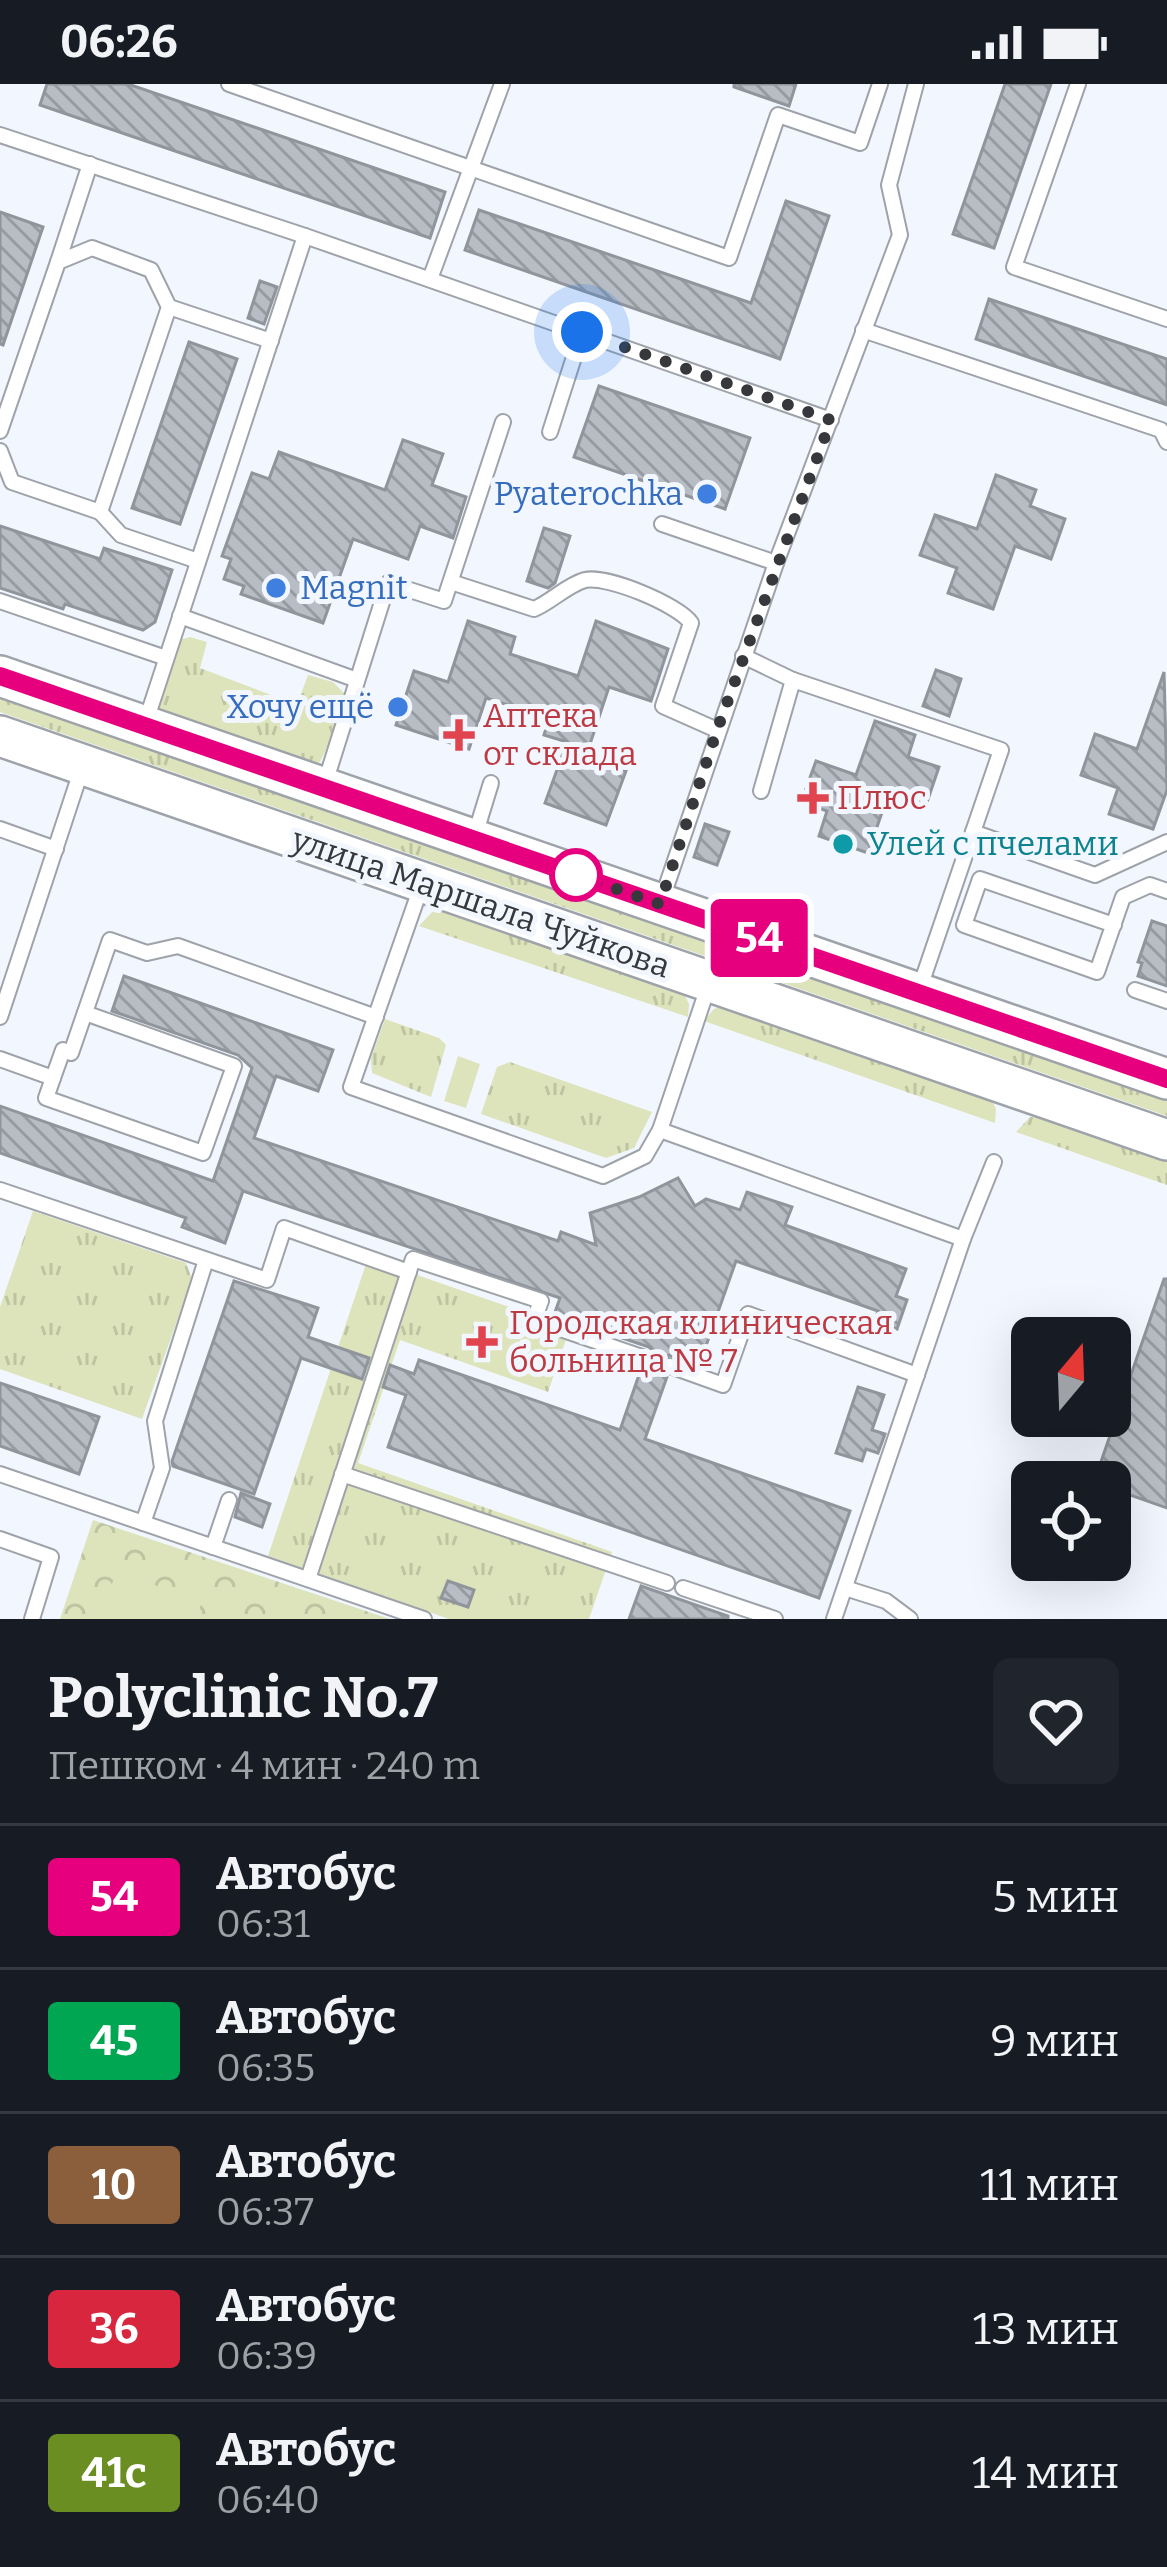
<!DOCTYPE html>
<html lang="ru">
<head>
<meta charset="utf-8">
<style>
  :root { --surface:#171b24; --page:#20242c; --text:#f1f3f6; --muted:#9ea1a6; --line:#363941 }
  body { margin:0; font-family:Bitter,serif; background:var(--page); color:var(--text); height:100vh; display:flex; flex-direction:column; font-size:45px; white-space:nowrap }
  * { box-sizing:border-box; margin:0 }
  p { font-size:39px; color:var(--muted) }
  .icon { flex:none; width:66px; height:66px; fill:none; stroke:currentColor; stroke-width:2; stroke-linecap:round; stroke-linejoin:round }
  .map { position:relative; height:1535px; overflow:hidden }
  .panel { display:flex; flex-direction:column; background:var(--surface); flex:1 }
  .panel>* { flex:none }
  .badge { padding:0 24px; border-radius:9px; font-size:42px; line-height:78px }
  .needle { width:78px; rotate:19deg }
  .fabs { position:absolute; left:1011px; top:1233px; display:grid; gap:24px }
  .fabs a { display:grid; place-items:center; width:120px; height:120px; border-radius:18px; background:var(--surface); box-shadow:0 12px 48px #0002; font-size:60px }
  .you { position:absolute; width:60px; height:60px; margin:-30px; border:9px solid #fff; border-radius:50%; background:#1a73e8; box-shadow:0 0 0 18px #1a73e833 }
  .map>.badge { position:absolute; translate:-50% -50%; box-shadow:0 0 0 6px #fff }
  .round { display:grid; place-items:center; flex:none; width:126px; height:126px; border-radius:18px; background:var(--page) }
  .summary { display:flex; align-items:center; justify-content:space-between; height:204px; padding:0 48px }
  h1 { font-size:57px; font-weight:700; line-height:90px }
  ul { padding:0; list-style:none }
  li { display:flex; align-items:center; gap:36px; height:144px; padding:0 48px; border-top:3px solid var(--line) }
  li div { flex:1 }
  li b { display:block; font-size:45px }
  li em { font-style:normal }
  li .badge { min-width:132px; font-weight:700; text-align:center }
  .status { display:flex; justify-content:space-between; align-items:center; height:84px; padding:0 60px; background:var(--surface); direction:ltr }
  .status svg { height:33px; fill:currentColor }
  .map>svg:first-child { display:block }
  .grass { fill:url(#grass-tufts) }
  .park { fill:url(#park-crowns) }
  .pitch { fill:#dde3ba }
  .building { fill:url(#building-back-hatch); stroke:#90959c; stroke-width:3 }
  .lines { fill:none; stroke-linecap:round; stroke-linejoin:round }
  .lane-casing { stroke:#9ea3aa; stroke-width:18 }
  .secondary-casing { stroke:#9ea3aa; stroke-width:44 }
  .lane { stroke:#fff; stroke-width:14 }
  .secondary { stroke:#fff; stroke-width:39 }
  .line-casing { stroke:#fff; stroke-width:27 }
  .line { stroke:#e6007e; stroke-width:18 }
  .walk { stroke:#36383b; stroke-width:12; stroke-dasharray:0 21.6 }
  .shop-dot { fill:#3f7fe0; stroke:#f2f7ff; stroke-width:4.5 }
  .health-dot { fill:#e0444e; stroke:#f2f7ff; stroke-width:4.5 }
  .culture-dot { fill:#0f9aa8; stroke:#f2f7ff; stroke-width:4.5 }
  .stop-dot { fill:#fff; stroke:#e6007e; stroke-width:6 }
  .labels { text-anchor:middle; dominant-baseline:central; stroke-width:10; stroke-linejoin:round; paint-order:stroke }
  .shop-label { font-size:33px; fill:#366cbe; stroke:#f2f7ff; text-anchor:end }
  .health-label { font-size:33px; fill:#be3a42; stroke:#f2f7ff; text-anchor:start }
  .culture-label { font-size:33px; fill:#0d838f; stroke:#f2f7ff; text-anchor:start }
  .street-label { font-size:33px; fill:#36383b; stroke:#f2f7ff }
</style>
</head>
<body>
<div class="status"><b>06:26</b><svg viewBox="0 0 49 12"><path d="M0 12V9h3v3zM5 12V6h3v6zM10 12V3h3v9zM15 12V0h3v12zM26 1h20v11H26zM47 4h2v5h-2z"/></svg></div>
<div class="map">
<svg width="1167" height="1535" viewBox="0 0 1167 1535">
  <defs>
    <pattern id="grass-tufts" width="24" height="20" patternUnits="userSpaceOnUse" patternTransform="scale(3)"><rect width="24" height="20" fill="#dde3ba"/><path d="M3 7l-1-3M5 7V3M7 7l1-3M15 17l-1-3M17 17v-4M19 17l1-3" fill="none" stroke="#bec4a1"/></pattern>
    <pattern id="park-crowns" width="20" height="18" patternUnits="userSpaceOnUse" patternTransform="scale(3)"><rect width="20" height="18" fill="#dde3ba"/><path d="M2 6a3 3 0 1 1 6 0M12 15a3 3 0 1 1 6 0" fill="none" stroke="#bec4a1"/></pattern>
    <pattern id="building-back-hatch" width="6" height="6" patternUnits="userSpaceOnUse" patternTransform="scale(3)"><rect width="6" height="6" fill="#b8bdc5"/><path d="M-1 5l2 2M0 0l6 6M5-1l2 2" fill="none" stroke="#969ba1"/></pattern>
  </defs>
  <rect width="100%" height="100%" fill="#f2f7ff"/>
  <g class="grass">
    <polygon points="190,553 207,558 200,584 297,621 308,591 333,598 344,609 343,631 320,678 307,681 160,631 157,623 179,556"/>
    <polygon points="0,607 1167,1011 1167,1032 0,628"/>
    <polygon points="433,827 447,828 684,910 689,920 688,933 419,842"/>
    <polygon points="724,921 991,1015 996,1025 995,1039 704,937 714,925"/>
    <polygon points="385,935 439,954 446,961 431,1013 372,989 371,974"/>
    <polygon points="458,972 480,980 466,1024 444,1017"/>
    <polygon points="510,978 652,1028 634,1064 606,1074 481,1030 497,983"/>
    <polygon points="1030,1033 1044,1034 1167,1078 1167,1101 1016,1048"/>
    <polygon points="33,1127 186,1179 192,1195 142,1335 0,1285 0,1223"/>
    <polygon points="368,1174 570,1244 548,1308 400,1256 358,1379 612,1468 589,1535 449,1535 268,1472"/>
  </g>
  <polygon class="park" points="93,1436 390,1535 60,1535"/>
  <polygon class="pitch" points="116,1488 202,1517 196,1535 100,1535"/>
  <g class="building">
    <polygon points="47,0 128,0 445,108 430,154 40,21"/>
    <polygon points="734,0 796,0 789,22 734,3"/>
    <polygon points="1005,0 1051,0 994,164 953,150"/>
    <polygon points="786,117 829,132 780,275 465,166 479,126 751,219"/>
    <polygon points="0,128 43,143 3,261 0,260"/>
    <polygon points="260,197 277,203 264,240 248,234"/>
    <polygon points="989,215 1167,275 1167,321 976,255"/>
    <polygon points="189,258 237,275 180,440 132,424"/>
    <polygon points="599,302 750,354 725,425 574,373"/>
    <polygon points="403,356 443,370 432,401 466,413 453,454 420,442 408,475 353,455 323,539 241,510 244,502 224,495 231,475 222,472 252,389 269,395 279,368 385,406"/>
    <polygon points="996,391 1036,406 1030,422 1065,435 1051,475 1015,462 993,525 948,509 957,484 920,471 935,431 977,445"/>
    <polygon points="0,442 100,475 104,464 172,486 155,538 143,546 65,520 63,525 0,504"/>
    <polygon points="544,444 570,452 555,499 548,504 527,497"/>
    <polygon points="468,537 515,553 510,570 578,592 596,537 668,565 651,617 609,603 586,672 626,687 606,741 545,719 567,658 544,651 549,634 486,614 469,665 396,641 414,587 448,598"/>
    <polygon points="936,586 961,595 949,632 923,622"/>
    <polygon points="1164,588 1167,706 1153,745 1109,730 1118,704 1081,691 1095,650 1137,665"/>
    <polygon points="875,637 915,651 908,673 939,683 925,724 888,711 868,769 819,752 827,727 801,718 816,677 856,691"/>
    <polygon points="705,740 729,748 717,781 694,773"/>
    <polygon points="1152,837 1167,842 1167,902 1138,892 1142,879 1138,878"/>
    <polygon points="124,892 333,966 318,1007 276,992 254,1054 558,1157 561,1148 596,1161 590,1129 639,1113 678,1094 695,1122 706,1115 740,1126 747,1108 792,1123 785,1141 906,1185 896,1212 907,1216 897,1245 874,1237 878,1227 736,1177 701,1276 693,1274 691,1278 669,1271 659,1279 667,1293 645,1355 850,1427 819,1514 388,1363 406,1311 383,1303 390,1281 414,1290 419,1276 620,1346 641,1285 653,1282 656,1271 649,1263 554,1231 560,1214 243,1107 225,1159 182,1143 186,1134 0,1069 0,1022 213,1097 252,984 238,971 112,927"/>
    <polygon points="1164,1195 1167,1195 1167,1424 1110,1404 1110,1398 1094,1398"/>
    <polygon points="234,1197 318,1224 308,1253 369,1274 362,1295 301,1274 254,1410 173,1382 172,1377"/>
    <polygon points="0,1299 99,1333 79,1390 0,1362"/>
    <polygon points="858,1303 884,1311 872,1346 885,1350 878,1369 866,1365 862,1377 836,1369"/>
    <polygon points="241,1409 270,1420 262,1443 235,1433"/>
    <polygon points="448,1497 474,1506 468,1523 441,1514"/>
    <polygon points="641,1502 728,1532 728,1535 629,1535"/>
  </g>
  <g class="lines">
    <defs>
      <g id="lane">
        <polyline points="229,0 729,174 778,31 860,59 880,0"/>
        <polyline points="1078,0 1014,183 1167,235"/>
        <polyline points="0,51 305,152 831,336"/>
        <polyline points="58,178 90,80"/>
        <polyline points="430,195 502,0"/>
        <polyline points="863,246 1161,346 1167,358"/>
        <polyline points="0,347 58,178 92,164 151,186 169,223 271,257"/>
        <polyline points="550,348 582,248"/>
        <polyline points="0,367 12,398 100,428 169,223"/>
        <polyline points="100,428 121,451 198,477"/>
        <polyline points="662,440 776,479"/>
        <path d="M451,498L534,525C551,518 567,501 585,496C607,491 679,521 691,539L663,622L717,646"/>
        <polyline points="0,517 166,574"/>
        <polyline points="180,532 357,596"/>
        <polyline points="743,572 793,596"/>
        <polyline points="146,637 305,152"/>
        <polyline points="325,699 388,499 444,517 503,338"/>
        <polyline points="761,707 793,596 1001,666 919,906"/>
        <polyline points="0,745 56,765"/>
        <polyline points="973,748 1095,791 1167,758"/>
        <polyline points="475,751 491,699"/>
        <polyline points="421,803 351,1003 603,1092 645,1072 660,1046 963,1155"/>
        <polyline points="661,818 776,479 900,151 889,101 916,0"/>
        <polyline points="1114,841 980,795 964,841 1097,888 1123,813 1150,801 1167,807"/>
        <polyline points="1135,906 1167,917"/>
        <polyline points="0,933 83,681"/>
        <polyline points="0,975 53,994 63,966 71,969 110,856 147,869 178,862 376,933"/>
        <polyline points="53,994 46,1014 203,1069 234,982 85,929"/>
        <polyline points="660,1046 708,903"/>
        <polyline points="0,1106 267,1196 284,1144 409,1188"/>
        <polyline points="670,1282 723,1301 748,1230 917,1291"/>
        <polyline points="0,1390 424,1535"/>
        <polyline points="342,1390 667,1499"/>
        <polyline points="143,1439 162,1384 155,1337 206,1176"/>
        <polyline points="0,1455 51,1473 32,1535"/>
        <polyline points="213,1463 229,1416"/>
        <polyline points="308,1495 413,1175 541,1217 534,1236 645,1274"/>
        <polyline points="683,1504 775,1535"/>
        <polyline points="845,1504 886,1517 910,1535"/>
        <polyline points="834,1535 963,1155 994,1078"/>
      </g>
      <g id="secondary">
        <polyline points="0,592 1167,995"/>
        <polyline points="0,652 1167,1056"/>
      </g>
    </defs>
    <use href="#lane" class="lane-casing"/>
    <use href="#secondary" class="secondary-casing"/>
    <use href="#lane" class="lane"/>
    <use href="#secondary" class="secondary"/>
  </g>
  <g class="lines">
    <defs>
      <polyline id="line" points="0,592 1167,995"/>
    </defs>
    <use href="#line" class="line-casing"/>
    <use href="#line" class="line"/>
    <polyline class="walk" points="576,791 660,820 717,646 831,336 582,248"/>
  </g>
  <g class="shop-dot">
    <circle cx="707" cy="410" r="12"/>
    <circle cx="276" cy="504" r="12"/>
    <circle cx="398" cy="623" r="12"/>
  </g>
  <g class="health-dot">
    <path d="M453 633h12v12h12v12h-12v12h-12v-12h-12v-12h12z"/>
    <path d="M807 696h12v12h12v12h-12v12h-12v-12h-12v-12h12z"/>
    <path d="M476 1240h12v12h12v12h-12v12h-12v-12h-12v-12h12z"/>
  </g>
  <circle class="culture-dot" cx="843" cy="760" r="12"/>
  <circle class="stop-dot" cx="576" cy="791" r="24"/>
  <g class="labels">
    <g class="shop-label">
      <text x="683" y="410">Pyaterochka</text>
      <text x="300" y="504" text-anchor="start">Magnit</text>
      <text x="374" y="623">Хочу ещё</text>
    </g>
    <g class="health-label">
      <text x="483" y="632">Аптека<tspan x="483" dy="38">от склада</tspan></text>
      <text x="837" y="714">Плюс</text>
      <text x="509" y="1239">Городская клиническая<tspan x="509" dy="38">больница № 7</tspan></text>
    </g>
    <g class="culture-label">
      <text x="867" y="760">Улей с пчелами</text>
    </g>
    <g class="street-label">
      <text transform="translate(481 819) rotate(19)">улица Маршала Чуйкова</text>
    </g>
  </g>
</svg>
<div class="fabs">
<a><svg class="needle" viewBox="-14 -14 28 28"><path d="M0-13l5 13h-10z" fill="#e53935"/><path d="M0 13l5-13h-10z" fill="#9ea1a6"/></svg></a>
<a><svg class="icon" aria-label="locate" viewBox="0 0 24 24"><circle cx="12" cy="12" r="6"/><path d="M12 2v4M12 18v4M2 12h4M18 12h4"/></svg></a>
</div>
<div class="you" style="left:582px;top:248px"></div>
<b class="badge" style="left:759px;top:854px;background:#e6007e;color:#fff">54</b>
</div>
<section class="panel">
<div class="summary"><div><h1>Polyclinic No.7</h1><p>Пешком · 4 мин · 240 m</p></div><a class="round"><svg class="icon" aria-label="heart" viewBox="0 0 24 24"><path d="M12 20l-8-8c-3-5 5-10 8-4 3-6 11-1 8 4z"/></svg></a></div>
<ul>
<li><span class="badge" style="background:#e6007e;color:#fff">54</span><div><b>Автобус</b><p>06:31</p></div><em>5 мин</em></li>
<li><span class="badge" style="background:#00a651;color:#fff">45</span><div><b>Автобус</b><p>06:35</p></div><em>9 мин</em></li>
<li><span class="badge" style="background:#8b5e3c;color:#fff">10</span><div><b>Автобус</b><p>06:37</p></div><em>11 мин</em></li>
<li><span class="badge" style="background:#d7263d;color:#fff">36</span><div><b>Автобус</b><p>06:39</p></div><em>13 мин</em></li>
<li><span class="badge" style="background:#6b8e23;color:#fff">41с</span><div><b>Автобус</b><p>06:40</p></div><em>14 мин</em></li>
</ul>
</section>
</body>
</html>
